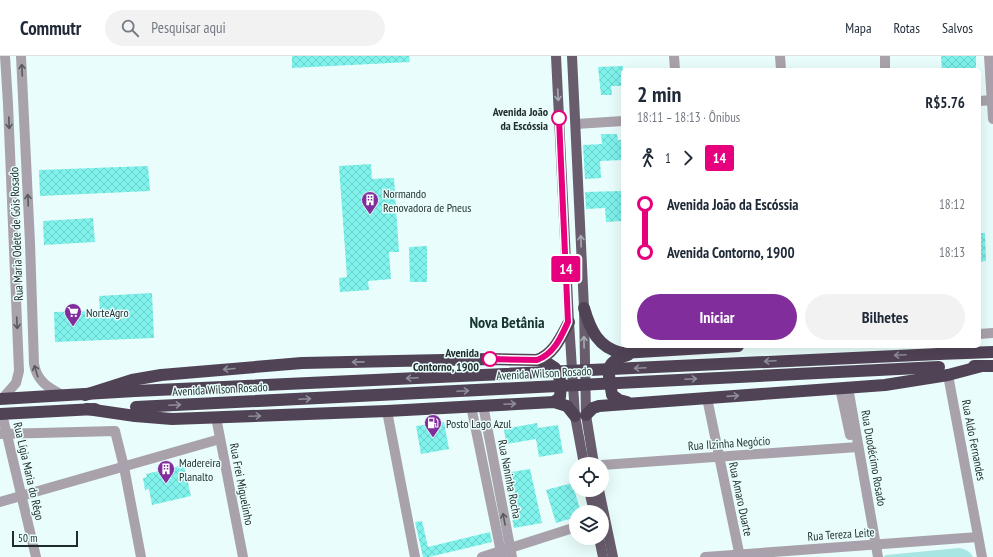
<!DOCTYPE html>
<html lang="pt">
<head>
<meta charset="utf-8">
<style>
  :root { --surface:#fff; --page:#f2f2f3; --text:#1f2937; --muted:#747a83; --line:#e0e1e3; --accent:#812e9c }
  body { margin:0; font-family:"PT Sans Narrow",sans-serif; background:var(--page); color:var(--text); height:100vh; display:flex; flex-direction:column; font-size:15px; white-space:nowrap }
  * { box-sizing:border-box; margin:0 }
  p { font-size:13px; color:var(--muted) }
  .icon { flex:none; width:22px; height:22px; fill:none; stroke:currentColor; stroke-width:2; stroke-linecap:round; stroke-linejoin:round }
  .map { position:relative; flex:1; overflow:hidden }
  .panel { position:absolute; left:621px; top:12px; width:360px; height:280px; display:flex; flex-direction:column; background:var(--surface); border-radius:6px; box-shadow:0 4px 16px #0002 }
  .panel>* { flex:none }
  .badge { padding:0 8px; border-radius:3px; font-size:14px; line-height:26px }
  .tools { position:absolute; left:569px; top:401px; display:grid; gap:8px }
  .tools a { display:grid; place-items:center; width:40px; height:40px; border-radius:50%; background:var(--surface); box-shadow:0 4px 16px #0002; font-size:20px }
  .scale { position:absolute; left:12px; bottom:10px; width:66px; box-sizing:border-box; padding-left:4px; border:2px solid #1f2c2b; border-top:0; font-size:11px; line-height:14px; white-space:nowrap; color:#1f2c2b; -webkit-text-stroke:3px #e9fefc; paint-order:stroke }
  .map>.badge { position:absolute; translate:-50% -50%; box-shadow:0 0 0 2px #fff }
  .legs { display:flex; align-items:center; gap:6px; height:44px; padding:0 16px; font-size:13px }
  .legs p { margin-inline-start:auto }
  .head { display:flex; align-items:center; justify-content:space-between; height:68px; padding:0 16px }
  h1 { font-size:22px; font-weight:700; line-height:30px }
  .button { display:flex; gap:8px; margin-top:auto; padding:8px 16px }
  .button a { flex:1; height:46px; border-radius:24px; background:var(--accent); color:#fff; font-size:16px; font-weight:700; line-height:46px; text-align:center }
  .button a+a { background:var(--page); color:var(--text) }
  ul { padding:0 16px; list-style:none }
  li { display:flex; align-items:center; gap:14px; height:48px; font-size:15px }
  li i { display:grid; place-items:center; width:6px; height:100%; margin:0 5px; background:currentColor }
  li i::after { content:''; width:10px; height:10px; margin:-5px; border:3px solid; border-radius:50%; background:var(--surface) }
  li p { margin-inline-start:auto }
  li:first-child i { background:linear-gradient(#0000 50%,currentColor 0) }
  li:last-child i { background:linear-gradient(currentColor 50%,#0000 0) }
  header { display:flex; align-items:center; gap:24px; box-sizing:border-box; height:56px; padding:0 20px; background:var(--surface); border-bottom:1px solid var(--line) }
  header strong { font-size:19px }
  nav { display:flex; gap:22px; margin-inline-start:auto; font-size:14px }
  .search { width:280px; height:36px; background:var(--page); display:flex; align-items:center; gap:10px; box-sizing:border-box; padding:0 14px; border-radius:22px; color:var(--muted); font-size:15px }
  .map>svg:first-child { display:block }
  .green { fill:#a7e6e3 }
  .building { fill:url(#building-cross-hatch) }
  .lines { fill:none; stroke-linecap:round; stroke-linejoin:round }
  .minor { stroke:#a9a2ac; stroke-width:10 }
  .major { stroke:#685c6d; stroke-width:10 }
  .highway { stroke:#514356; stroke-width:12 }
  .highway-bridge { stroke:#514356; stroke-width:12 }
  .oneway { stroke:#565b5f }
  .oneway2 { stroke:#a8adb4 }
  .oneway3 { stroke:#8e8e98 }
  .line-1-casing { stroke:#fff; stroke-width:9 }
  .line-1 { stroke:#e6007e; stroke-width:6 }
  .stop-1-dot { fill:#fff; stroke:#e6007e; stroke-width:2 }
  .labels { text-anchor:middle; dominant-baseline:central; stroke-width:3; stroke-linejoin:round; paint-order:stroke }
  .stop-label { font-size:12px; font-weight:bold; fill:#1f2c2b; stroke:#e9fefc; text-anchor:end }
  .poi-label { font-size:12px; fill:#1f2c2b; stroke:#e9fefc; text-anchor:start }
  .street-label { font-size:12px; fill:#1f2c2b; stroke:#e9fefc }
  .district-label { font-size:16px; font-weight:bold; fill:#163533; stroke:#e9fefc }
</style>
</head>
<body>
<header>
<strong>Commutr</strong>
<div class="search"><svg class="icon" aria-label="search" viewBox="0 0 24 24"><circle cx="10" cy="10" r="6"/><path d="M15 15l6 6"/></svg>Pesquisar aqui</div>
<nav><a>Mapa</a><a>Rotas</a><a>Salvos</a></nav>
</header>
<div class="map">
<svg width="993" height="501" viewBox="0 0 993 501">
  <defs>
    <pattern id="building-cross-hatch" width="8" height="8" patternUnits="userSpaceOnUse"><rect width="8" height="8" fill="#7ff2ec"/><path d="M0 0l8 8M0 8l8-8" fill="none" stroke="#6dd0cb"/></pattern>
  </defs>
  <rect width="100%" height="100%" fill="#e9fefc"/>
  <path class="green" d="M959,492C965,493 970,495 973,501H883L886,499Z"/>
  <g class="building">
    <polygon points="292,0 409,0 410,6 292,12"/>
    <polygon points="941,0 976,0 976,14 942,14"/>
    <polygon points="623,10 623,30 611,30 612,39 601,39 598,11"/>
    <polygon points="601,78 617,78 618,84 623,84 623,104 600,105 601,122 585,123 583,89 602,88"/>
    <polygon points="371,108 372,123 394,122 399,196 389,196 391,223 368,225 369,234 340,236 339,222 347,221 339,110"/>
    <polygon points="148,110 150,135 40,140 39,114"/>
    <polygon points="622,135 623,165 606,166 605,152 586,153 585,136"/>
    <polygon points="93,162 95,186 44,189 43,165"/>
    <polygon points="979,177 985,177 986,205 979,206"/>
    <polygon points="427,190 427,226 410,226 409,191"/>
    <polygon points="152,237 154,282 55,286 54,256 100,255 99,240"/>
    <polygon points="444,366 449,393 421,398 416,370"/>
    <polygon points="537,367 538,372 558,369 563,397 539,401 536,383 506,388 504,373"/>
    <polygon points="184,409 191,440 152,449 149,433 145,434 143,422 147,421 146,418"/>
    <polygon points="530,413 542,467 514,472 507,438 515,436 511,416"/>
    <polygon points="572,427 581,456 576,456 576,461 556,467 546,434"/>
    <polygon points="422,465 428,491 490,476 492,486 429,501 423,501 415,466"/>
  </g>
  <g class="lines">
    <g class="minor">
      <path d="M21,0L30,187L34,308C37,326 49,332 64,340"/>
      <polyline points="674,0 675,14"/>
      <polyline points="780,0 781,14"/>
      <polyline points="885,0 885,14"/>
      <polyline points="989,0 993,63"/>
      <polyline points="979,45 993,44"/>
      <polyline points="576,68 623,65"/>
      <polyline points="979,278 993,277"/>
      <polyline points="948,319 982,501"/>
      <polyline points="848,331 878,501"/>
      <polyline points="840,332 850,379"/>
      <polyline points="707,342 740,501"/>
      <polyline points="2,343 16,327 19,315 8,48 5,0"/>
      <polyline points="483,349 512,501"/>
      <polyline points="471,350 502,501"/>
      <polyline points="387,355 415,501"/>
      <polyline points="2,358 36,501"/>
      <polyline points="216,361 243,501"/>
      <polyline points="0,378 115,375 124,411 141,501"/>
      <polyline points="602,409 858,391"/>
      <polyline points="0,446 220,383"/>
      <polyline points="482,501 576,471"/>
      <polyline points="705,501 978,481"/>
    </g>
    <g class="major">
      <polyline points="556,0 569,266 575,360 584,408"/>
      <polyline points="572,0 584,252 586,359 594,408"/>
      <polyline points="589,434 594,456"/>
      <polyline points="599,434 613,501"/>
      <polyline points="599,482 603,501"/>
    </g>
    <g class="highway">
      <path d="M584,252C590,273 598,292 622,297L738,290"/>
      <polyline points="939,298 993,296"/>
      <path d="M537,304C554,298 561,281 569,266"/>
      <polyline points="974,310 993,310"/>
      <polyline points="85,339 132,324 161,319 302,307 490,303 537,304 546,306 555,312 558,317 561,328 560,341 554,346"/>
      <polyline points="0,343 135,335"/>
      <path d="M627,346L619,344L612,339C609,317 602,306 628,299"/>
      <polyline points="87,353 135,360 172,363 387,355 554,346 567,350 575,360"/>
      <polyline points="0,358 95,353"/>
      <polyline points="586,359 593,352 599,350 885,329 948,319 982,310"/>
    </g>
    <g class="highway-bridge">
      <polyline points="135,335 939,298"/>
      <polyline points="136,351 939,311"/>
    </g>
  </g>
  <defs><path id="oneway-shaft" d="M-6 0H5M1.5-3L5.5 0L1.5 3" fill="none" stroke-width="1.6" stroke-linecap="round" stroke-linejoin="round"/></defs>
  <g class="oneway">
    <use href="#oneway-shaft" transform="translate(22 14) rotate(-93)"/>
    <use href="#oneway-shaft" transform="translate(9 67) rotate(88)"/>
    <use href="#oneway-shaft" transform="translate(28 144) rotate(-93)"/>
    <use href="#oneway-shaft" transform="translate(17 267) rotate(87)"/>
    <use href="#oneway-shaft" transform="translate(36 315) rotate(-108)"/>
    <use href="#oneway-shaft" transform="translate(504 463) rotate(-101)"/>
  </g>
  <g class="oneway2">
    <use href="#oneway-shaft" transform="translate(558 39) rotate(87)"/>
    <use href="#oneway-shaft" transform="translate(581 185) rotate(-92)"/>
    <use href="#oneway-shaft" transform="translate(584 286) rotate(-91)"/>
  </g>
  <g class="oneway3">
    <use href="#oneway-shaft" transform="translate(900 299) rotate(177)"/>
    <use href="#oneway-shaft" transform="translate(770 305) rotate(177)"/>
    <use href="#oneway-shaft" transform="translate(358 306) rotate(179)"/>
    <use href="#oneway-shaft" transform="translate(640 312) rotate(177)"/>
    <use href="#oneway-shaft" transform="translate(229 313) rotate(175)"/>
    <use href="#oneway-shaft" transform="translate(412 322) rotate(177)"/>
    <use href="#oneway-shaft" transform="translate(691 323) rotate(-3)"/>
    <use href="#oneway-shaft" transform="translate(463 335) rotate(-3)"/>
    <use href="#oneway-shaft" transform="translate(733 340) rotate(-4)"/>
    <use href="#oneway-shaft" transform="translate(305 343) rotate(-3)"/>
    <use href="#oneway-shaft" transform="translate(510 348) rotate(-3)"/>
    <use href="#oneway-shaft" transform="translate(175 349) rotate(-3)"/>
    <use href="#oneway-shaft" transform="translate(255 360) rotate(-2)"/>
  </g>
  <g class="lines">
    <defs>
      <path id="line-1" d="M490,303L537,304C554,298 561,281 568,266L559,62"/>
    </defs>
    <use href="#line-1" class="line-1-casing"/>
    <use href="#line-1" class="line-1"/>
  </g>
  <defs>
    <symbol id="building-pin" viewBox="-11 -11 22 30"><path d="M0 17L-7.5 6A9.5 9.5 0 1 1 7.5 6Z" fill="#812e9c" stroke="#e9fefc"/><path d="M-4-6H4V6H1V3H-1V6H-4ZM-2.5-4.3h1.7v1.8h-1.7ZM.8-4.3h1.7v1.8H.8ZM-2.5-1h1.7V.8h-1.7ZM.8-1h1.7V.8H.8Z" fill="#fff"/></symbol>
    <symbol id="supermarket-pin" viewBox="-11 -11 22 30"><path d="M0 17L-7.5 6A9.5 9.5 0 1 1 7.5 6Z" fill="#812e9c" stroke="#e9fefc"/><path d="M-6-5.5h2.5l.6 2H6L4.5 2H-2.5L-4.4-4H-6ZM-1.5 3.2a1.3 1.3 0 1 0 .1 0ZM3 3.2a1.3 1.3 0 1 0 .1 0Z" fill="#fff"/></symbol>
    <symbol id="fuel-pin" viewBox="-11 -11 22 30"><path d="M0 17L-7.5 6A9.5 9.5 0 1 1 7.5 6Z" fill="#812e9c" stroke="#e9fefc"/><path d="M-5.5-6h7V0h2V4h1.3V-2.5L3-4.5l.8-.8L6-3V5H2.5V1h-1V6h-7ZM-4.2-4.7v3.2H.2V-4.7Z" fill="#fff"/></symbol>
  </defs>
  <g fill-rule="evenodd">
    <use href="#building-pin" x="360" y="134" width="20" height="27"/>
    <use href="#supermarket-pin" x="63" y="246" width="20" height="27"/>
    <use href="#fuel-pin" x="423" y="357" width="20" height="27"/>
    <use href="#building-pin" x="156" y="403" width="20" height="27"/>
  </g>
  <g class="stop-1-dot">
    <circle cx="559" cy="62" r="7"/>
    <circle cx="490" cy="303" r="7"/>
  </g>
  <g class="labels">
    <g class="stop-label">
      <text x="548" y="55">Avenida João<tspan x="548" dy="14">da Escóssia</tspan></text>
      <text x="479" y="296">Avenida<tspan x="479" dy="14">Contorno, 1900</tspan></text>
    </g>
    <g class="poi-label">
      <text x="383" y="137">Normando<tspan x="383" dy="14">Renovadora de Pneus</tspan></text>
      <text x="86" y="256">NorteAgro</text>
      <text x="446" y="367">Posto Lago Azul</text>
      <text x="179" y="406">Madereira<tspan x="179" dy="14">Planalto</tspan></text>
    </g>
    <g class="street-label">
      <text transform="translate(16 178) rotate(-92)">Rua Maria Odete de Góis Rosado</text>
      <text transform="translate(544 317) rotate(-3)">Avenida Wilson Rosado</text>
      <text transform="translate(220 333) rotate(-3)">Avenida Wilson Rosado</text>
      <text transform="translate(974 384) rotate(79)">Rua Aldo Fernandes</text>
      <text transform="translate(729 387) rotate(-4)">Rua Ilzinha Negócio</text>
      <text transform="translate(874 402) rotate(80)">Rua Duodécimo Rosado</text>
      <text transform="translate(29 415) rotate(77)">Rua Lígia Maria do Rêgo</text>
      <text transform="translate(510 423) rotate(79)">Rua Naninha Rocha</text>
      <text transform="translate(242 428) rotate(79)">Rua Frei Miguelinho</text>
      <text transform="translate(741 443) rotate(78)">Rua Amaro Duarte</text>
      <text transform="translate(841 478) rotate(-4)">Rua Tereza Leite</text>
    </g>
    <g class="district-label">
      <text x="507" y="266">Nova Betânia</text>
    </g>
  </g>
</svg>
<div class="tools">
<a><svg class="icon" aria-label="locate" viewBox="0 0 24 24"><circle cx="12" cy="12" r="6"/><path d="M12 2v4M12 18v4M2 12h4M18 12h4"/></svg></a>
<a><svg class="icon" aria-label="layers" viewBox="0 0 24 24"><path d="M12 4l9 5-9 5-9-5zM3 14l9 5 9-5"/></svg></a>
</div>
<div class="scale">50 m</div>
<b class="badge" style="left:566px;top:213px;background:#e6007e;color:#fff">14</b>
<section class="panel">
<div class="head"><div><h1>2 min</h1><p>18:11 – 18:13 · Ônibus</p></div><b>R$5.76</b></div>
<div class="legs"><svg class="icon" aria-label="walk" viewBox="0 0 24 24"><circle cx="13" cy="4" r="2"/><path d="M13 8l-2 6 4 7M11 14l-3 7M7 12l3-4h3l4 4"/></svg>1<svg class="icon" aria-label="forward" viewBox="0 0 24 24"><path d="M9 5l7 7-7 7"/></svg><b class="badge" style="background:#e6007e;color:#fff">14</b></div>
<ul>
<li><i style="color:#e6007e"></i><b>Avenida João da Escóssia</b><p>18:12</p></li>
<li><i style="color:#e6007e"></i><b>Avenida Contorno, 1900</b><p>18:13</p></li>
</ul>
<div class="button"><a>Iniciar</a><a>Bilhetes</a></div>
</section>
</div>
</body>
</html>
